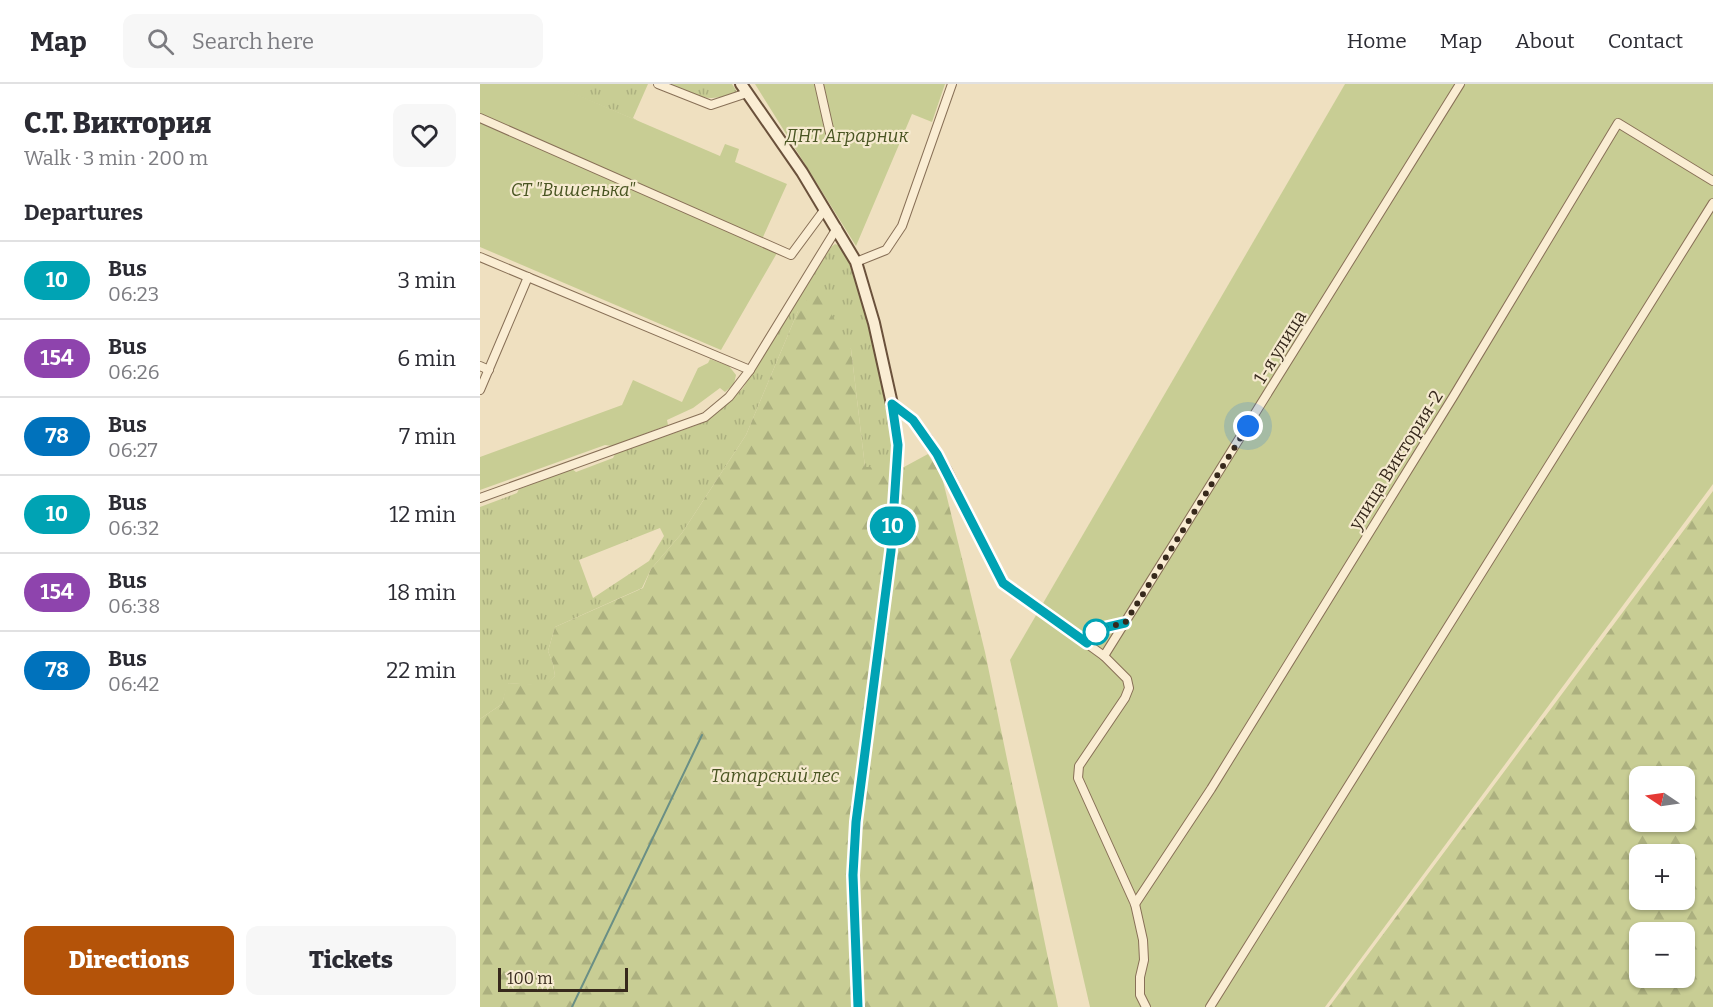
<!DOCTYPE html>
<html lang="en">
<head>
<meta charset="utf-8">
<style>
  :root { --surface:#fff; --page:#f7f7f7; --text:#2b2b33; --muted:#7c7c81; --line:#e1e1e2; --accent:#b45309 }
  body { margin:0; font-family:Bitter,serif; background:var(--page); color:var(--text); height:100vh; display:flex; flex-direction:column; font-size:22px; white-space:nowrap }
  * { box-sizing:border-box; margin:0 }
  p { font-size:20px; color:var(--muted) }
  .icon { flex:none; width:33px; height:33px; fill:none; stroke:currentColor; stroke-width:2; stroke-linecap:round; stroke-linejoin:round }
  .map { position:relative; flex:1; overflow:hidden }
  .sheet { display:flex; flex-direction:column; background:var(--surface); width:480px }
  .sheet>* { flex:none }
  .badge { padding:0 12px; border-radius:20px; font-size:21px; line-height:39px }
  .needle { width:39px; rotate:283deg }
  .buttons { position:absolute; left:1149px; top:682px; display:grid; gap:12px }
  .buttons a { display:grid; place-items:center; width:66px; height:66px; border-radius:12px; background:var(--surface); box-shadow:0 2px 4px #0004; font-size:30px }
  .scale { position:absolute; left:18px; bottom:15px; width:130px; box-sizing:border-box; padding-left:6px; border:3px solid #37291c; border-top:0; font-size:16px; line-height:21px; white-space:nowrap; color:#37291c; -webkit-text-stroke:4px #f6ead0; paint-order:stroke }
  .you { position:absolute; width:30px; height:30px; margin:-15px; border:4px solid #fff; border-radius:50%; background:#1a73e8; box-shadow:0 0 0 9px #1a73e833 }
  .map>.badge { position:absolute; translate:-50% -50%; box-shadow:0 0 0 3px #fff }
  h2 { padding:0 24px; font-size:22px; line-height:54px }
  .round { display:grid; place-items:center; flex:none; width:63px; height:63px; border-radius:12px; background:var(--page) }
  .summary { display:flex; align-items:center; justify-content:space-between; height:102px; padding:0 24px }
  h1 { font-size:28px; font-weight:800; line-height:45px }
  .primary-button { display:flex; gap:12px; margin-top:auto; padding:12px 24px }
  .primary-button a { flex:1; height:69px; border-radius:12px; background:var(--accent); color:#fff; font-size:24px; font-weight:800; line-height:69px; text-align:center }
  .primary-button a+a { background:var(--page); color:var(--text) }
  ul { padding:0; list-style:none }
  li { display:flex; align-items:center; gap:18px; height:78px; padding:0 24px; border-top:2px solid var(--line) }
  li div { flex:1 }
  li b { display:block; font-size:22px }
  li em { font-style:normal }
  li .badge { min-width:66px; font-weight:700; text-align:center }
  header { display:flex; align-items:center; gap:36px; box-sizing:border-box; height:84px; padding:0 30px; background:var(--surface); border-bottom:2px solid var(--line) }
  header strong { font-size:28px }
  nav { display:flex; gap:33px; margin-inline-start:auto; font-size:21px }
  .search { width:420px; height:54px; background:var(--page); display:flex; align-items:center; gap:15px; box-sizing:border-box; padding:0 21px; border-radius:12px; color:var(--muted); font-size:22px }
  main { display:flex; flex:1; min-height:0 }
  .map>svg:first-child { display:block }
  .grass { fill:url(#grass-tufts); fill-rule:evenodd }
  .forest { fill:url(#forest-firs); fill-rule:evenodd }
  .green { fill:#c8cd94 }
  .lines { fill:none; stroke-linecap:round; stroke-linejoin:round }
  .stream { stroke:#6a8f85; stroke-width:2 }
  .street-casing { stroke:#887057; stroke-width:10 }
  .secondary-casing { stroke:#6a513b; stroke-width:14 }
  .street { stroke:#faedd3; stroke-width:8 }
  .secondary { stroke:#faedd3; stroke-width:10 }
  .line-casing { stroke:#fff; stroke-width:14 }
  .line { stroke:#00a3b4; stroke-width:9 }
  .walk { stroke:#37291c; stroke-width:6; stroke-dasharray:0 10.8 }
  .stop-dot { fill:#fff; stroke:#00a3b4; stroke-width:3 }
  .labels { text-anchor:middle; dominant-baseline:central; stroke-width:4.5; stroke-linejoin:round; paint-order:stroke }
  .park-label { font-size:18px; font-style:italic; fill:#495522; stroke:#f6ead0 }
  .street-label { font-size:18px; fill:#37291c; stroke:#f6ead0 }
</style>
</head>
<body>
<header>
<strong>Map</strong>
<div class="search"><svg class="icon" aria-label="search" viewBox="0 0 24 24"><circle cx="10" cy="10" r="6"/><path d="M15 15l6 6"/></svg>Search here</div>
<nav><a>Home</a><a>Map</a><a>About</a><a>Contact</a></nav>
</header>
<main>
<section class="sheet">
<div class="summary"><div><h1>С.Т. Виктория</h1><p>Walk · 3 min · 200 m</p></div><a class="round"><svg class="icon" aria-label="heart" viewBox="0 0 24 24"><path d="M12 20l-8-8c-3-5 5-10 8-4 3-6 11-1 8 4z"/></svg></a></div>
<h2>Departures</h2>
<ul>
<li><span class="badge" style="background:#00a3b4;color:#fff">10</span><div><b>Bus</b><p>06:23</p></div><em>3 min</em></li>
<li><span class="badge" style="background:#8e44ad;color:#fff">154</span><div><b>Bus</b><p>06:26</p></div><em>6 min</em></li>
<li><span class="badge" style="background:#0072bc;color:#fff">78</span><div><b>Bus</b><p>06:27</p></div><em>7 min</em></li>
<li><span class="badge" style="background:#00a3b4;color:#fff">10</span><div><b>Bus</b><p>06:32</p></div><em>12 min</em></li>
<li><span class="badge" style="background:#8e44ad;color:#fff">154</span><div><b>Bus</b><p>06:38</p></div><em>18 min</em></li>
<li><span class="badge" style="background:#0072bc;color:#fff">78</span><div><b>Bus</b><p>06:42</p></div><em>22 min</em></li>
</ul>
<div class="primary-button"><a>Directions</a><a>Tickets</a></div>
</section>
<div class="map">
<svg width="1233" height="923" viewBox="0 0 1233 923">
  <defs>
    <pattern id="grass-tufts" width="24" height="20" patternUnits="userSpaceOnUse" patternTransform="scale(1.5)"><rect width="24" height="20" fill="#c8cd94"/><path d="M3 7l-1-3M5 7V3M7 7l1-3M15 17l-1-3M17 17v-4M19 17l1-3" fill="none" stroke="#acb07f"/></pattern>
    <pattern id="forest-firs" width="22" height="20" patternUnits="userSpaceOnUse" patternTransform="scale(1.5)"><rect width="22" height="20" fill="#c8cd94"/><path d="M5 1l3.5 6h-7zM16 11l3.5 6h-7z" fill="#acb07f"/></pattern>
  </defs>
  <rect width="100%" height="100%" fill="#efe0c0"/>
  <g class="grass">
    <polygon points="70,0 168,0 153,34 158,37"/>
    <path d="M189,0H252L257,8C229,20 215,12 189,0Z"/>
    <path d="M355,160L360,162L366,169L389,242L414,361L413,383H385L371,265L318,227L266,351L202,449L171,485L162,504L75,543L68,567L73,580L75,592L65,602L28,599L22,620L0,635V423L37,409L39,405L92,385L96,388L133,374L135,370L217,341L251,316L263,304L351,163ZM180,444L184,452L169,477L113,514L99,476Z"/>
  </g>
  <g class="forest">
    <polygon points="335,205 347,222 371,265 385,383 424,383 448,370 462,393 505,568 578,923 0,923 0,635 22,620 27,599 65,601 75,592 73,580 68,567 75,543 163,504 171,485 202,449 266,351 318,227"/>
    <path d="M1233,407V923H849ZM1160,693H1204V738H1160ZM1160,771H1204V816H1160ZM1160,849H1204V894H1160Z"/>
  </g>
  <g class="green">
    <polygon points="0,0 72,0 240,72 245,60 259,65 255,78 307,100 279,162 297,169 241,266 0,163"/>
    <polygon points="275,0 465,0 452,38 432,30 376,162"/>
    <polygon points="865,0 1233,0 1233,400 845,923 610,923 530,576"/>
    <polygon points="230,275 249,282 256,291 254,300 245,308 240,304 213,324 187,336 188,341 132,362 125,361 0,406 0,373 142,321 153,296 202,318 218,284 228,279"/>
  </g>
  <g class="lines">
    <polyline class="stream" points="92,923 222,651"/>
    <defs>
      <g id="street">
        <polyline points="178,0 231,21 267,9"/>
        <polyline points="339,0 350,49"/>
        <polyline points="0,34 311,171 345,125"/>
        <polyline points="0,173 270,286"/>
        <polyline points="376,178 406,166 422,142 472,0"/>
        <polyline points="0,282 9,286"/>
        <polyline points="0,306 48,193"/>
        <polyline points="412,320 433,336 448,354 467,385 523,499 624,572 647,595 649,604 645,614 599,682 598,694 655,820 663,856 664,876 660,893 660,911 666,923"/>
        <polyline points="0,414 225,333 249,313 270,286 357,144"/>
        <polyline points="607,559 619,545 645,539"/>
        <polyline points="624,572 980,0"/>
        <polyline points="655,820 731,705 973,313 1138,39 1233,97"/>
        <polyline points="378,923 373,791 376,738 411,467 418,361 412,320"/>
        <polyline points="730,923 1233,119"/>
      </g>
      <polyline id="secondary" points="261,0 322,88 376,178 394,239 412,320"/>
    </defs>
    <use href="#street" class="street-casing"/>
    <use href="#secondary" class="secondary-casing"/>
    <use href="#street" class="street"/>
    <use href="#secondary" class="secondary"/>
  </g>
  <g class="lines">
    <defs>
      <polyline id="line" points="378,923 373,791 376,738 411,467 418,361 412,320 433,336 457,370 523,499 607,559 619,545 645,539"/>
    </defs>
    <use href="#line" class="line-casing"/>
    <use href="#line" class="line"/>
    <polyline class="walk" points="616,548 619,545 645,539 768,342"/>
  </g>
  <circle class="stop-dot" cx="616" cy="548" r="12"/>
  <g class="labels">
    <g class="park-label">
      <text x="367" y="52">ДНТ Аграрник</text>
      <text x="93" y="106">СТ "Вишенька"</text>
      <text x="295" y="692">Татарский лес</text>
    </g>
    <g class="street-label">
      <text transform="translate(800 263) rotate(-58)">1-я улица</text>
      <text transform="translate(916 376) rotate(-58)">улица Виктория-2</text>
    </g>
  </g>
</svg>
<div class="buttons">
<a><svg class="needle" viewBox="-14 -14 28 28"><path d="M0-13l5 13h-10z" fill="#e53935"/><path d="M0 13l5-13h-10z" fill="#7c7c81"/></svg></a>
<a>+</a>
<a>−</a>
</div>
<div class="scale">100 m</div>
<div class="you" style="left:768px;top:342px"></div>
<b class="badge" style="left:413px;top:442px;background:#00a3b4;color:#fff">10</b>
</div>
</main>
</body>
</html>
